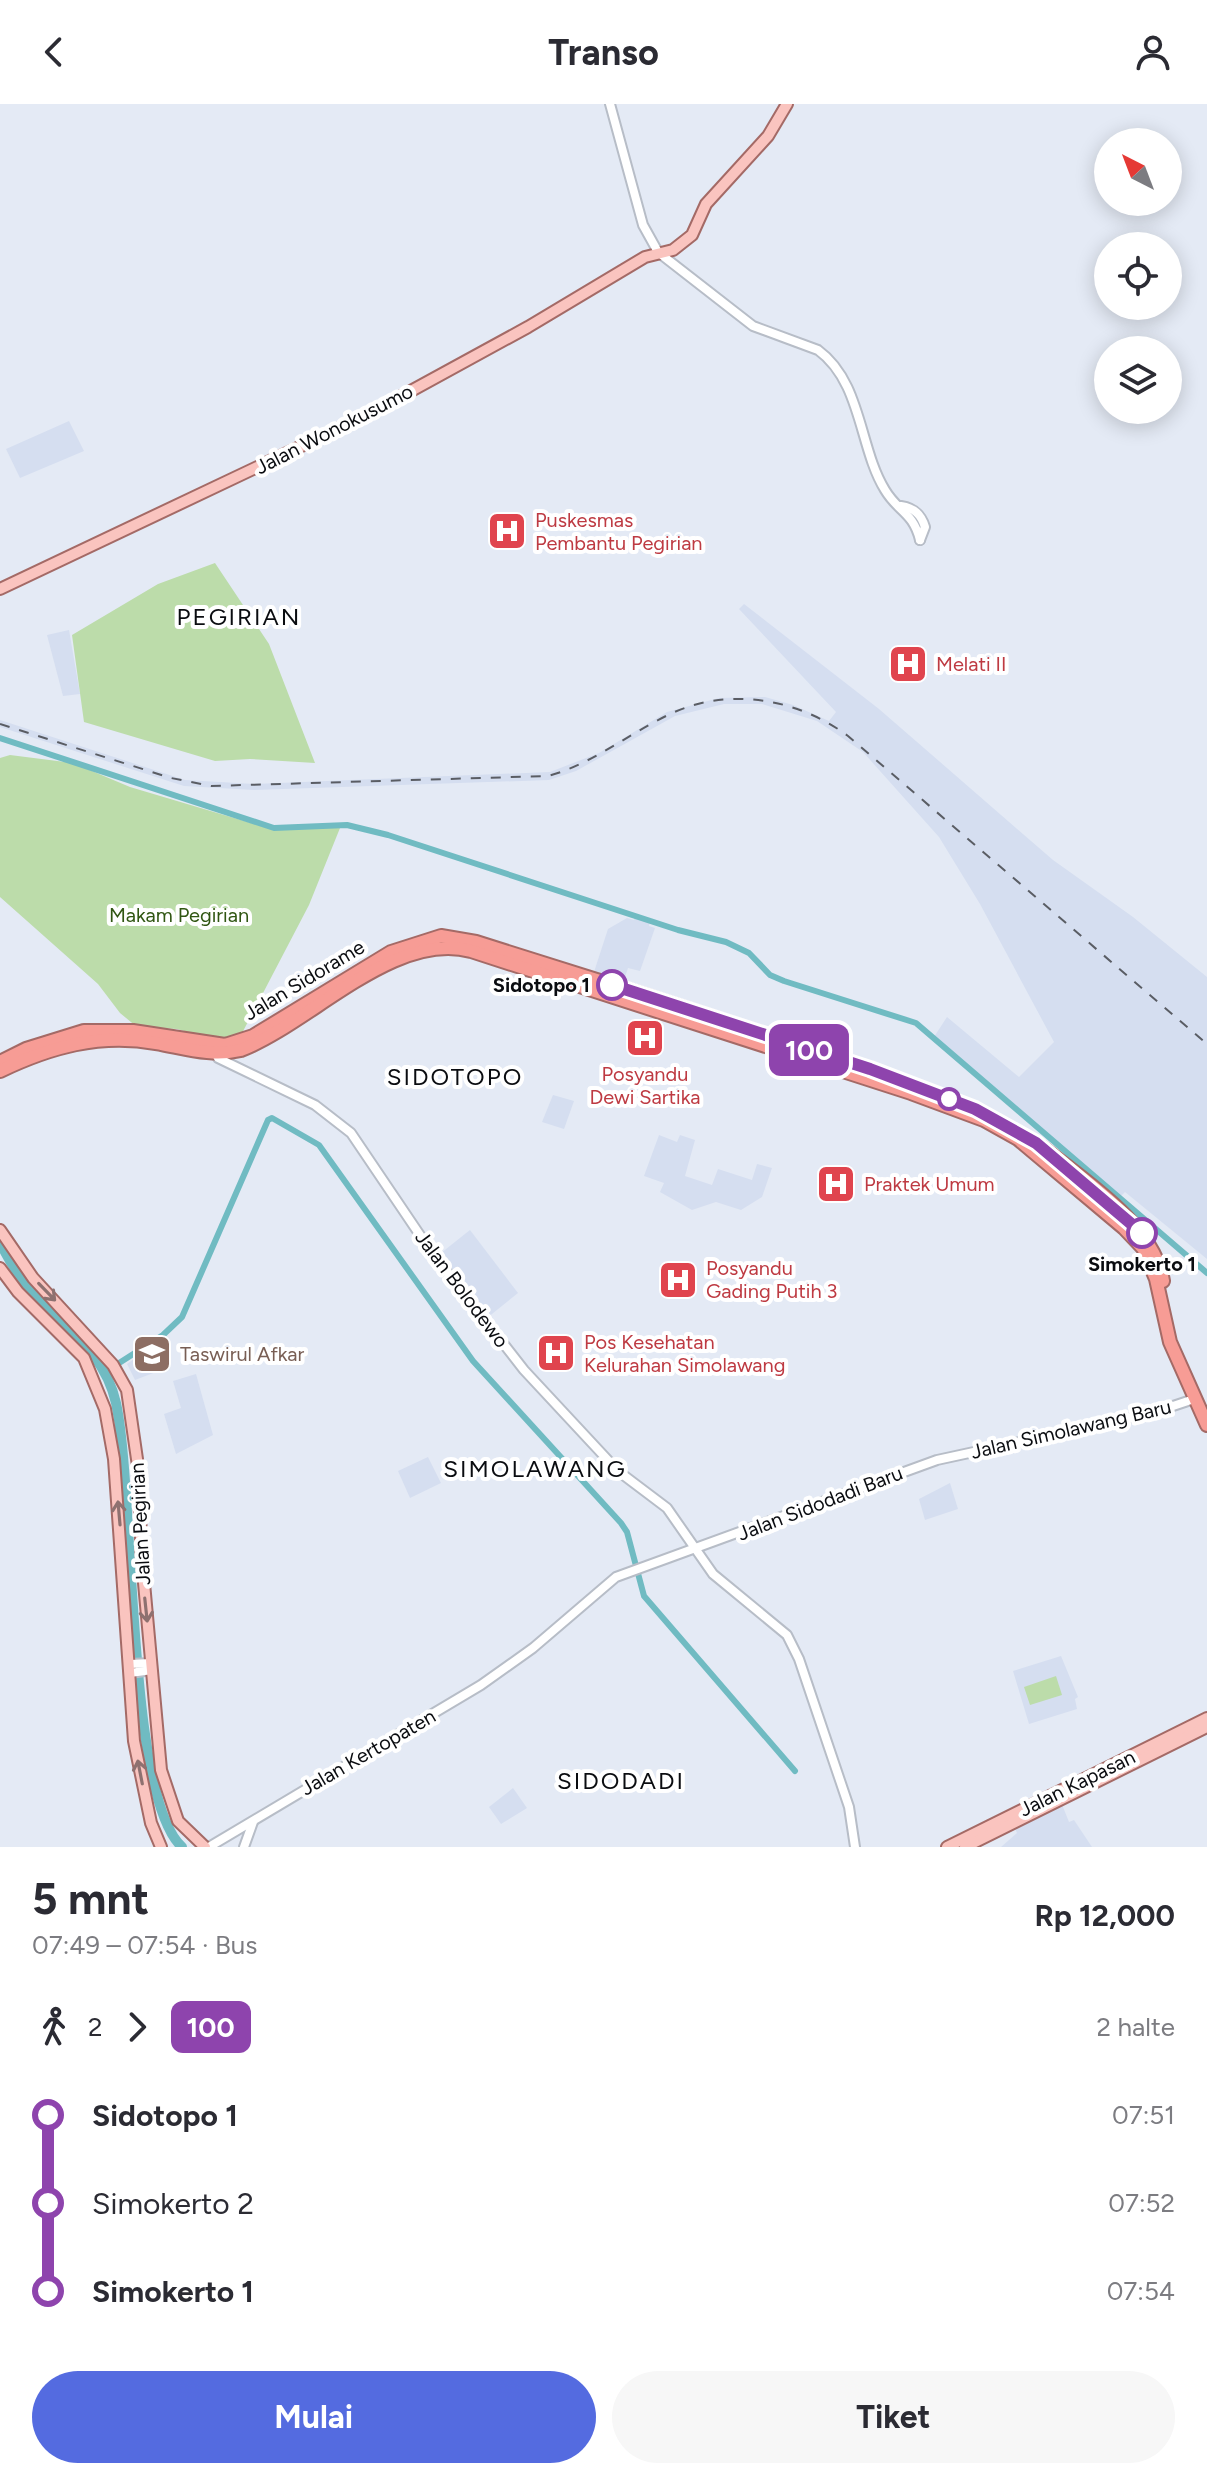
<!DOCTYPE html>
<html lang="id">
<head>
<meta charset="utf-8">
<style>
  :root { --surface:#fff; --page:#f7f7f7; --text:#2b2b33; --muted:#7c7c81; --accent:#546be0 }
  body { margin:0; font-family:Figtree,sans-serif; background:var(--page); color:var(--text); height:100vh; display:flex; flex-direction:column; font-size:30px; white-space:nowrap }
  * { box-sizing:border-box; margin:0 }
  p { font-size:26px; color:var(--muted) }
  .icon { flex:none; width:44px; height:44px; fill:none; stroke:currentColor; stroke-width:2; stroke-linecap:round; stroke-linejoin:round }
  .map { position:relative; height:1743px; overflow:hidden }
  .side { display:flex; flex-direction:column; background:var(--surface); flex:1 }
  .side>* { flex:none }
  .badge { padding:0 16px; border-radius:12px; font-size:28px; line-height:52px }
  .needle { width:52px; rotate:318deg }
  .tools { position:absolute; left:1094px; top:24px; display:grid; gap:16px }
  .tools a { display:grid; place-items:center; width:88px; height:88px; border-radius:50%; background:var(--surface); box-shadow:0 4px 20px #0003; font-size:40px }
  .map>.badge { position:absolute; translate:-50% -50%; box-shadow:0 0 0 4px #fff }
  .legs { display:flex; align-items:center; gap:12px; height:88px; padding:0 32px; font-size:26px }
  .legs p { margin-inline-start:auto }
  .summary { display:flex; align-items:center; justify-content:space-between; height:136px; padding:0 32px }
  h1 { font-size:44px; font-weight:700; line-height:60px }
  .action { display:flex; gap:16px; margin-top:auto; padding:16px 32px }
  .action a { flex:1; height:92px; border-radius:48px; background:var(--accent); color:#fff; font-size:32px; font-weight:700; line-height:92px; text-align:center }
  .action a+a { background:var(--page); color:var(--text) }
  ul { padding:0 32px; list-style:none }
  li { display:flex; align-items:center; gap:28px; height:88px; font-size:30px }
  li i { display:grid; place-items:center; width:12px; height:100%; margin:0 10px; background:currentColor }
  li i::after { content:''; width:20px; height:20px; margin:-10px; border:6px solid; border-radius:50%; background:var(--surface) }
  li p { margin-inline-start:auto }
  li:first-child i { background:linear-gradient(#0000 50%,currentColor 0) }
  li:last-child i { background:linear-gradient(currentColor 50%,#0000 0) }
  header { display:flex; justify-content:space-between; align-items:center; height:104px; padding:0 32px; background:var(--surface); font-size:36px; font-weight:700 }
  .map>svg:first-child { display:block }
  .built { fill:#d5def0 }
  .green { fill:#bcdcaa }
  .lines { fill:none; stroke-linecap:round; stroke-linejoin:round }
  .canal { stroke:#70bbc2; stroke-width:6 }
  .river { stroke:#70bbc2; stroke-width:10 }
  .minor-casing { stroke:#b7bdc7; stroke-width:12 }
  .major-casing { stroke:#a46a66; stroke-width:14 }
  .highway-casing { stroke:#a46a66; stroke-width:16 }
  .minor { stroke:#fff; stroke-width:8 }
  .major { stroke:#fac4bf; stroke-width:10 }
  .highway { stroke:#f79c95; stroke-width:12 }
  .rail { stroke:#5a5d64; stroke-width:2; stroke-dasharray:10 10; stroke-linecap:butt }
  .oneway { stroke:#8e7170 }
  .line-1-casing { stroke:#fff; stroke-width:18 }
  .line-1 { stroke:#8e44ad; stroke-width:12 }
  .stop-1-dot { fill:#fff; stroke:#8e44ad; stroke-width:4 }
  .labels { text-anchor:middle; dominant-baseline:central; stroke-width:8; stroke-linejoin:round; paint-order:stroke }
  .street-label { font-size:20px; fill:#0a0c10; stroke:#fff }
  .health-label { font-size:20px; fill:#be3a42; stroke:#fff; text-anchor:start }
  .park-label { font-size:20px; fill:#305612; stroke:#fff }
  .stop-label { font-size:20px; font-weight:bold; fill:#0a0c10; stroke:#fff; text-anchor:end }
  .education-label { font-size:20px; fill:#785e54; stroke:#fff; text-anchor:start }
  .quarter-label { font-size:24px; letter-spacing:2px; fill:#0a0c10; stroke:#fff }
</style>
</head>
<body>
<header><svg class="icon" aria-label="back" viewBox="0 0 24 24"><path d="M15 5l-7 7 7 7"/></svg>Transo<svg class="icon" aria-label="person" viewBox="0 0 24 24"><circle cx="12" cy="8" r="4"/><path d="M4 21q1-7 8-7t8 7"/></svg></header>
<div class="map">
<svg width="1207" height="1743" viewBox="0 0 1207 1743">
  <rect width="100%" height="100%" fill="#e4eaf5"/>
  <g class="built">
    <polygon points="69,317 84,347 20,374 6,345"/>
    <polygon points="744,500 879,605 1053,756 1133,813 1207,873 1207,1155 1125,1088 1120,1093 932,936 947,913 1019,973 1054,938 980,800 939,733 863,648 817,617 762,600 724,600 675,612 576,667 549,676 254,686 184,682 0,623 0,616 185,676 254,680 550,668 599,649 667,608 719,594 765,593 793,601 829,617 836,608 739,505"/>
    <polygon points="69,526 80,590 63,592 47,531"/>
    <polygon points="635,812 650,817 649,822 655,824 640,867 628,864 623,879 593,871 608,825 627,814 634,816"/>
    <polygon points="553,991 574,997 564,1025 542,1018"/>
    <polygon points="659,1031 677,1038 680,1031 695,1036 685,1072 712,1081 718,1065 752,1076 757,1060 772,1064 762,1093 741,1106 716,1098 692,1106 660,1088 664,1079 644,1072"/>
    <polygon points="470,1126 518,1189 487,1214 441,1149"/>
    <polygon points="155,1240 169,1263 135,1276 127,1260"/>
    <polygon points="196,1270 213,1331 176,1350 164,1310 181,1304 173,1277"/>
    <polygon points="428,1353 441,1379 410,1394 398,1367"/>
    <polygon points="950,1379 958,1405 925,1416 919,1395"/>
    <polygon points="1061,1552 1078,1593 1075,1595 1077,1605 1029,1620 1013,1567"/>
    <polygon points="513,1684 527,1704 501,1720 489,1703"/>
    <polygon points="1061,1698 1069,1718 1074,1716 1092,1743 1001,1743 1017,1729 1013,1720"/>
  </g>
  <g class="green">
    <polygon points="215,459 269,540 315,659 250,655 215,657 84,618 72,531 158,480"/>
    <polygon points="10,651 73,659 130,683 264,723 340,724 309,801 240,933 217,936 177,925 137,923 120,909 98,880 0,793 0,654"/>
    <polygon points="1056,1572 1062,1591 1030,1601 1024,1583"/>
  </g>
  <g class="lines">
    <g class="canal">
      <polyline points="0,634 274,724 347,721 388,731 678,826 726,838 749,849 770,871 784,877 916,919 1207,1169"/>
      <polyline points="105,1268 163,1231 182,1213 268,1016 272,1014 319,1041 473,1257 621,1419 627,1428 644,1492 795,1667"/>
    </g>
    <path class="river" d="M0,1139C7,1151 13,1164 22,1175C55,1219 103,1241 116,1299C135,1388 126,1692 182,1743"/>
    <defs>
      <g id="minor">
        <path d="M610,0L643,121L658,148L753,222L818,246C862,278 859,344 885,386C898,408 913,408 920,436"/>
        <path d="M901,402C914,404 921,410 925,423L920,436"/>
        <polyline points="214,947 218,954 315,1001 351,1029 430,1146 524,1266 618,1367 667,1404 713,1470 787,1531 799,1555 849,1703 855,1743"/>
        <polyline points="130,1560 151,1559"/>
        <polyline points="130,1569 152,1566"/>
        <polyline points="209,1743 481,1581 533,1544 616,1473 937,1356 1152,1309 1194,1295"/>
        <polyline points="244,1743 253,1718"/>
      </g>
      <g id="major">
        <polyline points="0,485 367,311 528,223 645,153 673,146 692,131 706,100 768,32 787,0"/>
        <polyline points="0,1126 33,1174 113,1261 127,1286 138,1362 142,1457 161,1666 178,1717 205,1743"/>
        <polyline points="0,1164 18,1188 84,1254 105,1305 114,1355 134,1637 151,1719 161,1743"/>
        <polyline points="947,1743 1207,1614"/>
        <polyline points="965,1743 1207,1623"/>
      </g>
      <g id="highway">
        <polyline points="0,958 26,945 84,927 133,927 225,941 253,932 391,848 441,832 476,838 641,890 870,965 952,996"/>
        <path d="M0,967C50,943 99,929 156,939C185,944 211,953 241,946C311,919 394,826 471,847L911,989L984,1016L1018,1035L1124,1124L1143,1144L1156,1175L1170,1238L1207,1321"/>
        <path d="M1042,1043C1085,1077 1154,1121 1163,1177"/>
      </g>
    </defs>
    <use href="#minor" class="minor-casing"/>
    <use href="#major" class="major-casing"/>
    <use href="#highway" class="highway-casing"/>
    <use href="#minor" class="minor"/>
    <use href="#major" class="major"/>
    <use href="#highway" class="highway"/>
    <path class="rail" d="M0,620L171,674L211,682L548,672C592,660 627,631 668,611C727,582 797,594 848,632L1207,940"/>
  </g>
  <defs><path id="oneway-shaft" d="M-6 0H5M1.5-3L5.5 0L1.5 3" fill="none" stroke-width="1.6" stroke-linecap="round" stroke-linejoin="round" transform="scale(2)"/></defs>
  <g class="oneway">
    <use href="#oneway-shaft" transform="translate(47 1188) rotate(46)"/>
    <use href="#oneway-shaft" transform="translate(119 1409) rotate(-95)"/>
    <use href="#oneway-shaft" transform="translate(146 1506) rotate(84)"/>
    <use href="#oneway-shaft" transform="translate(140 1668) rotate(-101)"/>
  </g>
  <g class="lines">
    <defs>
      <polyline id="line-1" points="612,881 870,965 975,1005 1036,1039 1142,1129"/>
    </defs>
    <use href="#line-1" class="line-1-casing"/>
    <use href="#line-1" class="line-1"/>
  </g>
  <defs>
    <symbol id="hospital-square" viewBox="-11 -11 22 22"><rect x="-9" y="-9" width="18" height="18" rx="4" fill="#e0444e" stroke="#fff"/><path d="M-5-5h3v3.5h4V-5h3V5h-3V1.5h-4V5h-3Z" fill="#fff"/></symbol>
    <symbol id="university-square" viewBox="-11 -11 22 22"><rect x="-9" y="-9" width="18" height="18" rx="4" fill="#8d6e63" stroke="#fff"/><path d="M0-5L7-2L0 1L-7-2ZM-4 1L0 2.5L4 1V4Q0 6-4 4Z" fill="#fff"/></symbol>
  </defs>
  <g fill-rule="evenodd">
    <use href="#hospital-square" x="485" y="405" width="44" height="44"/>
    <use href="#hospital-square" x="886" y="538" width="44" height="44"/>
    <use href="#hospital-square" x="623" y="912" width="44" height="44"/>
    <use href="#hospital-square" x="814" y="1058" width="44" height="44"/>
    <use href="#hospital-square" x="656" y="1154" width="44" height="44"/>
    <use href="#hospital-square" x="534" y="1227" width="44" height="44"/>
    <use href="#university-square" x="130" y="1228" width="44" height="44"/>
  </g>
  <g class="stop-1-dot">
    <circle cx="612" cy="881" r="14"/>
    <circle cx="949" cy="995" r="10"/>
    <circle cx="1142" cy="1129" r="14"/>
  </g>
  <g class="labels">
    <g class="street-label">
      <text transform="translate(334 325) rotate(-27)">Jalan Wonokusumo</text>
      <text transform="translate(304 876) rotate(-31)">Jalan Sidorame</text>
      <text transform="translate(462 1185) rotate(53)">Jalan Bolodewo</text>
      <text transform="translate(1071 1325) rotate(-13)">Jalan Simolawang Baru</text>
      <text transform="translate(820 1399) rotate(-21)">Jalan Sidodadi Baru</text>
      <text transform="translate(140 1420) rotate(-93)">Jalan Pegirian</text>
      <text transform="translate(368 1648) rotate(-30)">Jalan Kertopaten</text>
      <text transform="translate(1077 1679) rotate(-26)">Jalan Kapasan</text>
    </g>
    <g class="health-label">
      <text x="535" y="416">Puskesmas<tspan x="535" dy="23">Pembantu Pegirian</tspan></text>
      <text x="936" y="560">Melati II</text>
      <text x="645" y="970" text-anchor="middle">Posyandu<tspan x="645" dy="23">Dewi Sartika</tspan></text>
      <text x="864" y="1080">Praktek Umum</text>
      <text x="706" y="1164">Posyandu<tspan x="706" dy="23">Gading Putih 3</tspan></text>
      <text x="584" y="1238">Pos Kesehatan<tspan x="584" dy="23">Kelurahan Simolawang</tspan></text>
    </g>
    <g class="park-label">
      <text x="179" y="811">Makam Pegirian</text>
    </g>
    <g class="stop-label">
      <text x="590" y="881">Sidotopo 1</text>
      <text x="1142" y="1160" text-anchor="middle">Simokerto 1</text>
    </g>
    <g class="education-label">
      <text x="180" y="1250">Taswirul Afkar</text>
    </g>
    <g class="quarter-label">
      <text x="239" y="512">PEGIRIAN</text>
      <text x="455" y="972">SIDOTOPO</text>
      <text x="535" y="1364">SIMOLAWANG</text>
      <text x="621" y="1676">SIDODADI</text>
    </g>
  </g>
</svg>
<div class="tools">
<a><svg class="needle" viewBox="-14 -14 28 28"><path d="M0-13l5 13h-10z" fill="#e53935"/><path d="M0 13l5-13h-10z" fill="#7c7c81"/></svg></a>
<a><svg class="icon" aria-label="locate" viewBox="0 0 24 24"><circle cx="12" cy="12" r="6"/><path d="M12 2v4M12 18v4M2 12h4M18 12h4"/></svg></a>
<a><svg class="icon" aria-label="layers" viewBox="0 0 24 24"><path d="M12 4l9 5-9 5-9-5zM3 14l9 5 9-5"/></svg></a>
</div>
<b class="badge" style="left:809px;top:946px;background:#8e44ad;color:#fff">100</b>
</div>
<section class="side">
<div class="summary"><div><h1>5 mnt</h1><p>07:49 – 07:54 · Bus</p></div><b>Rp 12,000</b></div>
<div class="legs"><svg class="icon" aria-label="walk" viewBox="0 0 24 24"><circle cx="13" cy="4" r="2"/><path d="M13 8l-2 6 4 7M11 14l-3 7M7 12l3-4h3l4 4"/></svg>2<svg class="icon" aria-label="forward" viewBox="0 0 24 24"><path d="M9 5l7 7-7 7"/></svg><b class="badge" style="background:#8e44ad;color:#fff">100</b><p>2 halte</p></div>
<ul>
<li><i style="color:#8e44ad"></i><b>Sidotopo 1</b><p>07:51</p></li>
<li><i style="color:#8e44ad"></i><span>Simokerto 2</span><p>07:52</p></li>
<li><i style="color:#8e44ad"></i><b>Simokerto 1</b><p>07:54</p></li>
</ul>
<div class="action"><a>Mulai</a><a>Tiket</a></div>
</section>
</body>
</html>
